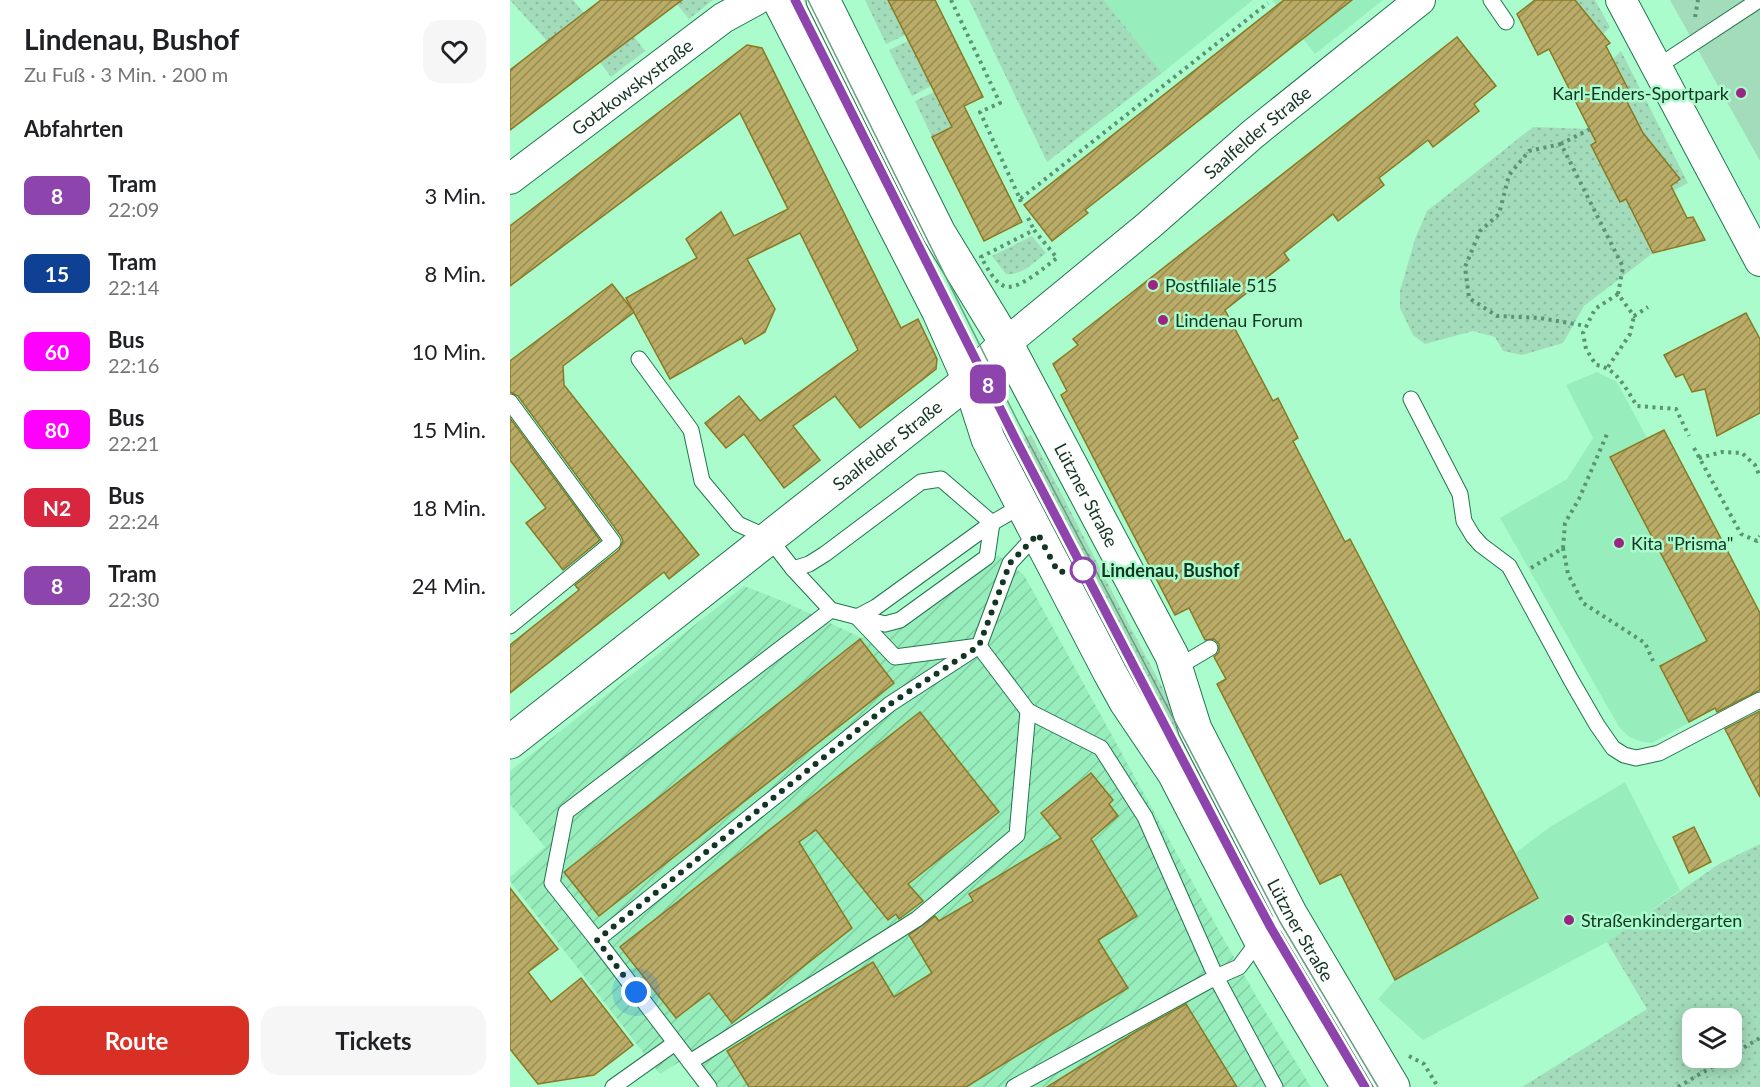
<!DOCTYPE html>
<html lang="de">
<head>
<meta charset="utf-8">
<style>
  :root { --surface:#fff; --page:#f6f6f6; --text:#202124; --muted:#757577; --accent:#d93025 }
  body { margin:0; font-family:Lato,sans-serif; background:var(--page); color:var(--text); height:100vh; display:flex; flex-direction:column; font-size:22px; white-space:nowrap }
  * { box-sizing:border-box; margin:0 }
  p { font-size:20px; color:var(--muted) }
  .icon { flex:none; width:33px; height:33px; fill:none; stroke:currentColor; stroke-width:2; stroke-linecap:round; stroke-linejoin:round }
  .map { position:relative; flex:1; overflow:hidden }
  .details { display:flex; flex-direction:column; background:var(--surface); width:510px }
  .details>* { flex:none }
  .badge { padding:0 12px; border-radius:9px; font-size:21px; line-height:39px }
  .buttons { position:absolute; left:1172px; top:1008px; display:grid; gap:12px }
  .buttons a { display:grid; place-items:center; width:60px; height:60px; border-radius:12px; background:var(--surface); box-shadow:0 3px 15px #0003; font-size:30px }
  .you { position:absolute; width:30px; height:30px; margin:-15px; border:4px solid #fff; border-radius:50%; background:#1a73e8; box-shadow:0 0 0 9px #1a73e833 }
  .map>.badge { position:absolute; translate:-50% -50%; box-shadow:0 0 0 3px #fff }
  h2 { padding:0 24px; font-size:22px; line-height:54px }
  .round { display:grid; place-items:center; flex:none; width:63px; height:63px; border-radius:18px; background:var(--page) }
  .head { display:flex; align-items:center; justify-content:space-between; height:102px; padding:0 24px }
  h1 { font-size:28px; font-weight:700; line-height:45px }
  .action { display:flex; gap:12px; margin-top:auto; padding:12px 24px }
  .action a { flex:1; height:69px; border-radius:18px; background:var(--accent); color:#fff; font-size:24px; font-weight:700; line-height:69px; text-align:center }
  .action a+a { background:var(--page); color:var(--text) }
  ul { padding:0; list-style:none }
  li { display:flex; align-items:center; gap:18px; height:78px; padding:0 24px }
  li div { flex:1 }
  li b { display:block; font-size:22px }
  li em { font-style:normal }
  li .badge { min-width:66px; font-weight:700; text-align:center }
  main { display:flex; flex:1; min-height:0 }
  .map>svg:first-child { display:block }
  .built { fill:#97eebc }
  .industrial { fill:url(#industrial-furrows) }
  .green { fill:url(#green-dots); fill-rule:evenodd }
  .pitch { fill:#a3dcba }
  .building { fill:url(#building-hatch); stroke:#897924; stroke-width:1.5 }
  .lines { fill:none; stroke-linecap:round; stroke-linejoin:round }
  .service-casing { stroke:#20754c; stroke-width:17 }
  .minor-casing { stroke:#20754c; stroke-width:32 }
  .tertiary-casing { stroke:#20754c; stroke-width:35 }
  .secondary-casing { stroke:#20754c; stroke-width:35 }
  .path { stroke:#5b9373; stroke-width:4; stroke-dasharray:3 4.5; stroke-linecap:butt }
  .service { stroke:#fff; stroke-width:15 }
  .minor { stroke:#fff; stroke-width:30 }
  .tertiary { stroke:#fff; stroke-width:33 }
  .secondary { stroke:#fff; stroke-width:33 }
  .tram { stroke:#64a07d; stroke-width:1.5 }
  .line-casing { stroke:#fff; stroke-width:14 }
  .line { stroke:#8e44ad; stroke-width:9 }
  .walk { stroke:#133523; stroke-width:6; stroke-dasharray:0 10.8 }
  .poi-dot { fill:#9b2682; stroke:#aafccc; stroke-width:2 }
  .stop-dot { fill:#fff; stroke:#8e44ad; stroke-width:3 }
  .labels { text-anchor:middle; dominant-baseline:central; stroke-width:5; stroke-linejoin:round; paint-order:stroke }
  .street-label { font-size:18px; fill:#133523; stroke:#aafccc }
  .poi-label { font-size:18px; fill:#133523; stroke:#aafccc; text-anchor:start }
  .stop-label { font-size:18px; font-weight:bold; fill:#133523; stroke:#aafccc; text-anchor:start }
</style>
</head>
<body>
<main>
<section class="details">
<div class="head"><div><h1>Lindenau, Bushof</h1><p>Zu Fuß · 3 Min. · 200 m</p></div><a class="round"><svg class="icon" aria-label="heart" viewBox="0 0 24 24"><path d="M12 20l-8-8c-3-5 5-10 8-4 3-6 11-1 8 4z"/></svg></a></div>
<h2>Abfahrten</h2>
<ul>
<li><span class="badge" style="background:#8e44ad;color:#fff">8</span><div><b>Tram</b><p>22:09</p></div><em>3 Min.</em></li>
<li><span class="badge" style="background:#0e4094;color:#fff">15</span><div><b>Tram</b><p>22:14</p></div><em>8 Min.</em></li>
<li><span class="badge" style="background:#f0f;color:#fff">60</span><div><b>Bus</b><p>22:16</p></div><em>10 Min.</em></li>
<li><span class="badge" style="background:#f0f;color:#fff">80</span><div><b>Bus</b><p>22:21</p></div><em>15 Min.</em></li>
<li><span class="badge" style="background:#d7263d;color:#fff">N2</span><div><b>Bus</b><p>22:24</p></div><em>18 Min.</em></li>
<li><span class="badge" style="background:#8e44ad;color:#fff">8</span><div><b>Tram</b><p>22:30</p></div><em>24 Min.</em></li>
</ul>
<div class="action"><a>Route</a><a>Tickets</a></div>
</section>
<div class="map">
<svg width="1250" height="1087" viewBox="0 0 1250 1087">
  <defs>
    <pattern id="industrial-furrows" width="10" height="10" patternUnits="userSpaceOnUse" patternTransform="scale(1.5)"><rect width="10" height="10" fill="#97eebc"/><path d="M-1 1l2-2M0 10L10 0M9 11l2-2" fill="none" stroke="#81cda1"/></pattern>
    <pattern id="green-dots" width="8" height="8" patternUnits="userSpaceOnUse" patternTransform="scale(1.5)"><rect width="8" height="8" fill="#a3dcba"/><path d="M2 2h.1M6 6h.1" fill="none" stroke="#8bbda0" stroke-width="1.8" stroke-linecap="round"/></pattern>
    <pattern id="building-hatch" width="6" height="6" patternUnits="userSpaceOnUse" patternTransform="scale(1.5)"><rect width="6" height="6" fill="#baab66"/><path d="M-1 1l2-2M0 6l6-6M5 7l2-2" fill="none" stroke="#968c54"/></pattern>
  </defs>
  <rect width="100%" height="100%" fill="#aafccc"/>
  <g class="built">
    <polygon points="594,0 743,0 652,73"/>
    <polygon points="762,0 873,0 805,54"/>
    <polygon points="1087,372 1107,382 1137,438 1250,684 1142,743 1132,742 1119,737 1109,727 990,518 1057,479 1083,438 1056,385"/>
    <polygon points="1115,782 1170,890 1097,942 913,1040 868,999 885,980 1027,898 1004,854 1040,827"/>
  </g>
  <polygon class="industrial" points="488,555 514,575 713,938 750,1003 801,1087 187,1087 171,1061 150,1074 0,881 0,877 35,847 0,804 0,771 234,586 275,602 352,638 401,623"/>
  <g class="green">
    <polygon points="0,0 63,0 74,13 37,41"/>
    <polygon points="96,0 135,51 101,77 90,62"/>
    <polygon points="171,0 203,0 179,19 167,4"/>
    <polygon points="355,0 378,0 395,35 376,44"/>
    <polygon points="459,0 594,0 652,73 537,162"/>
    <polygon points="1065,0 1085,0 1100,27 1093,34"/>
    <polygon points="398,41 421,86 402,96 379,50"/>
    <polygon points="1111,51 1178,183 1163,191 1161,186 1170,178 1141,143 1138,144 1112,92 1118,89 1103,59"/>
    <polygon points="424,92 443,127 422,137 405,101"/>
    <polygon points="1023,127 1080,129 1110,202 1116,199 1143,253 1074,306 1053,343 1012,355 993,351 985,337 963,331 915,344 903,335 890,308 890,291 905,239 917,211"/>
    <path d="M522,236L536,253C523,263 513,275 496,274L482,256Z"/>
    <polygon points="521,435 625,636 775,919 873,1087 847,1087 756,931 606,646 504,443"/>
    <path d="M1250,844V1087H1012L1137,1009L1097,942L1209,864ZM1182,1018H1221V1058H1182Z"/>
  </g>
  <polygon class="pitch" points="1160,0 1250,0 1250,161"/>
  <g class="building">
    <polygon points="91,0 172,0 0,130 0,70"/>
    <polygon points="378,0 425,0 473,97 454,106 512,222 474,241 422,137 442,127"/>
    <polygon points="774,0 842,0 575,210 578,213 542,241 514,205"/>
    <polygon points="1025,0 1065,0 1100,43 1096,46 1118,89 1112,92 1133,133 1170,179 1161,186 1177,218 1183,217 1195,240 1143,253 1116,199 1110,202 1081,145 1086,142 1039,49 1028,55 1007,14"/>
    <polygon points="947,37 986,86 964,104 969,111 923,147 918,140 869,178 874,185 828,221 823,214 774,253 779,260 715,310 763,401 768,398 788,438 783,441 835,542 840,539 1028,898 885,980 831,874 810,884 707,684 716,679 704,657 709,652 709,644 704,639 695,640 679,608 665,615 551,395 557,391 543,364 568,345 563,339"/>
    <polygon points="237,45 252,48 391,328 408,319 427,359 426,369 350,428 325,396 283,426 310,460 274,488 234,434 216,448 195,423 229,396 250,421 348,350 290,233 237,259 265,309 255,332 235,344 232,338 160,379 116,298 187,258 176,239 211,212 224,236 278,209 230,113 0,286 0,226"/>
    <polygon points="102,284 124,312 53,366 54,385 189,555 159,579 154,572 0,693 0,645 69,590 65,585 109,550 113,541 111,536 8,396 0,392 0,361"/>
    <polygon points="1236,313 1250,339 1250,413 1207,436 1195,389 1182,392 1173,374 1166,377 1154,355"/>
    <polygon points="0,418 90,540 53,570 16,523 36,508 0,460"/>
    <polygon points="1154,430 1250,613 1250,690 1207,712 1205,708 1179,722 1150,666 1197,641 1100,457"/>
    <polygon points="350,639 384,683 89,916 54,872"/>
    <polygon points="1250,711 1250,797 1215,729"/>
    <polygon points="410,712 489,812 398,884 413,901 389,919 386,914 378,920 306,830 289,842 342,928 222,1023 199,993 166,1018 110,947"/>
    <polygon points="581,773 603,800 599,804 608,816 581,839 627,916 588,940 618,988 456,1087 239,1087 217,1051 363,962 384,997 422,973 399,935 425,916 429,921 463,901 459,894 551,838 531,813"/>
    <polygon points="1184,827 1201,862 1179,873 1163,837"/>
    <polygon points="0,888 48,949 18,972 41,1002 71,978 123,1045 84,1075 28,1084 0,1049"/>
    <polygon points="676,1004 727,1087 537,1087 627,1031"/>
  </g>
  <g class="lines">
    <defs>
      <g id="service">
        <polyline points="981,0 996,22"/>
        <polyline points="1147,67 1249,0"/>
        <polyline points="129,359 181,430 192,481 228,524 259,538 283,569 321,610 375,624 390,620 477,557 482,523"/>
        <polyline points="901,399 950,494 954,521 963,536 971,545 999,566 1061,680 1087,725 1103,748 1114,755 1126,758 1149,753 1250,700"/>
        <polyline points="0,402 103,542 0,626"/>
        <polyline points="283,569 299,564 315,554 411,482 431,479 482,523"/>
        <polyline points="347,617 366,607 482,523 513,505"/>
        <polyline points="666,668 700,648"/>
        <polyline points="87,940 42,883 56,812 321,610"/>
        <polyline points="180,1062 407,919 507,835 518,711 469,646 385,657 347,617"/>
        <polyline points="103,1087 165,1043"/>
        <polyline points="199,1087 87,940 380,704 469,646 500,563 528,533"/>
        <polyline points="504,1087 706,977 635,817 591,748 518,711"/>
        <polyline points="765,1087 706,977 729,967 756,931 781,915"/>
      </g>
      <g id="minor">
        <polyline points="1111,0 1250,261"/>
        <path id="s1" d="M0,179L213,18L246,0"/>
        <path id="s2" d="M496,343L638,226L743,134L910,0"/>
      </g>
      <g id="tertiary">
        <path id="s3" d="M0,742L438,397L459,380L496,343"/>
      </g>
      <g id="secondary">
        <polyline points="269,0 429,312 459,380 478,439 600,673 616,702 664,773 750,939 838,1087"/>
        <path id="s4" d="M313,0L429,233L496,343L662,656L685,729L781,915L883,1087"/>
      </g>
    </defs>
    <use href="#service" class="service-casing"/>
    <use href="#minor" class="minor-casing"/>
    <use href="#tertiary" class="tertiary-casing"/>
    <use href="#secondary" class="secondary-casing"/>
    <g class="path">
      <polyline points="441,0 490,103 470,112 510,199 758,3"/>
      <polyline points="1185,17 1188,0"/>
      <polyline points="1080,129 1051,144 1113,267 1108,294 1124,316 1138,307"/>
      <polyline points="1051,144 1019,151 999,175 989,214 970,231 955,267 959,298 987,316 1030,318 1076,326"/>
      <polyline points="510,199 512,206"/>
      <polyline points="518,218 524,230"/>
      <path d="M524,230L547,258C536,266 507,292 494,286C483,281 477,267 471,257Z"/>
      <path d="M1108,294L1085,309L1073,333L1076,349L1086,365C1107,368 1116,389 1127,406L1166,409L1179,436"/>
      <polyline points="1098,367 1120,334 1124,316"/>
      <polyline points="1184,448 1231,534 1247,541 1250,536"/>
      <polyline points="1189,458 1212,452 1232,453 1245,465 1250,477"/>
      <polyline points="1053,548 1058,574 1073,603 1135,643 1143,661"/>
      <polyline points="1021,568 1053,548 1055,523 1069,499 1097,434"/>
      <polyline points="1221,1055 1250,1038"/>
      <polyline points="899,1056 914,1064 928,1087"/>
      <polyline points="1168,1087 1217,1058"/>
    </g>
    <use href="#service" class="service"/>
    <use href="#minor" class="minor"/>
    <use href="#tertiary" class="tertiary"/>
    <use href="#secondary" class="secondary"/>
    <g class="tram">
      <polyline points="285,0 507,442 761,928 855,1087"/>
      <polyline points="298,0 507,420 770,922 868,1087"/>
    </g>
  </g>
  <g class="lines">
    <defs>
      <polyline id="line" points="285,0 507,442 739,887 761,928 855,1087"/>
    </defs>
    <use href="#line" class="line-casing"/>
    <use href="#line" class="line"/>
    <polyline class="walk" points="126,992 87,940 380,704 469,646 500,563 528,534 548,572 573,570"/>
  </g>
  <g class="poi-dot">
    <circle cx="1231" cy="93" r="6"/>
    <circle cx="643" cy="285" r="6"/>
    <circle cx="653" cy="320" r="6"/>
    <circle cx="1109" cy="543" r="6"/>
    <circle cx="1059" cy="920" r="6"/>
  </g>
  <circle class="stop-dot" cx="573" cy="570" r="12"/>
  <g class="labels">
    <g class="street-label">
      <text stroke="none"><textPath href="#s1" startOffset="153">Gotzkowskystraße</textPath></text>
      <text stroke="none"><textPath href="#s2" startOffset="328">Saalfelder Straße</textPath></text>
      <text stroke="none"><textPath href="#s3" startOffset="480">Saalfelder Straße</textPath></text>
      <text stroke="none"><textPath href="#s4" startOffset="561">Lützner Straße</textPath></text>
      <text stroke="none"><textPath href="#s4" startOffset="1047">Lützner Straße</textPath></text>
    </g>
    <g class="poi-label">
      <text x="1219" y="93" text-anchor="end">Karl-Enders-Sportpark</text>
      <text x="655" y="285">Postfiliale 515</text>
      <text x="665" y="320">Lindenau Forum</text>
      <text x="1121" y="543">Kita "Prisma"</text>
      <text x="1071" y="920">Straßenkindergarten</text>
    </g>
    <g class="stop-label">
      <text x="591" y="570">Lindenau, Bushof</text>
    </g>
  </g>
</svg>
<div class="buttons">
<a><svg class="icon" aria-label="layers" viewBox="0 0 24 24"><path d="M12 4l9 5-9 5-9-5zM3 14l9 5 9-5"/></svg></a>
</div>
<div class="you" style="left:126px;top:992px"></div>
<b class="badge" style="left:478px;top:384px;background:#8e44ad;color:#fff">8</b>
</div>
</main>
</body>
</html>
